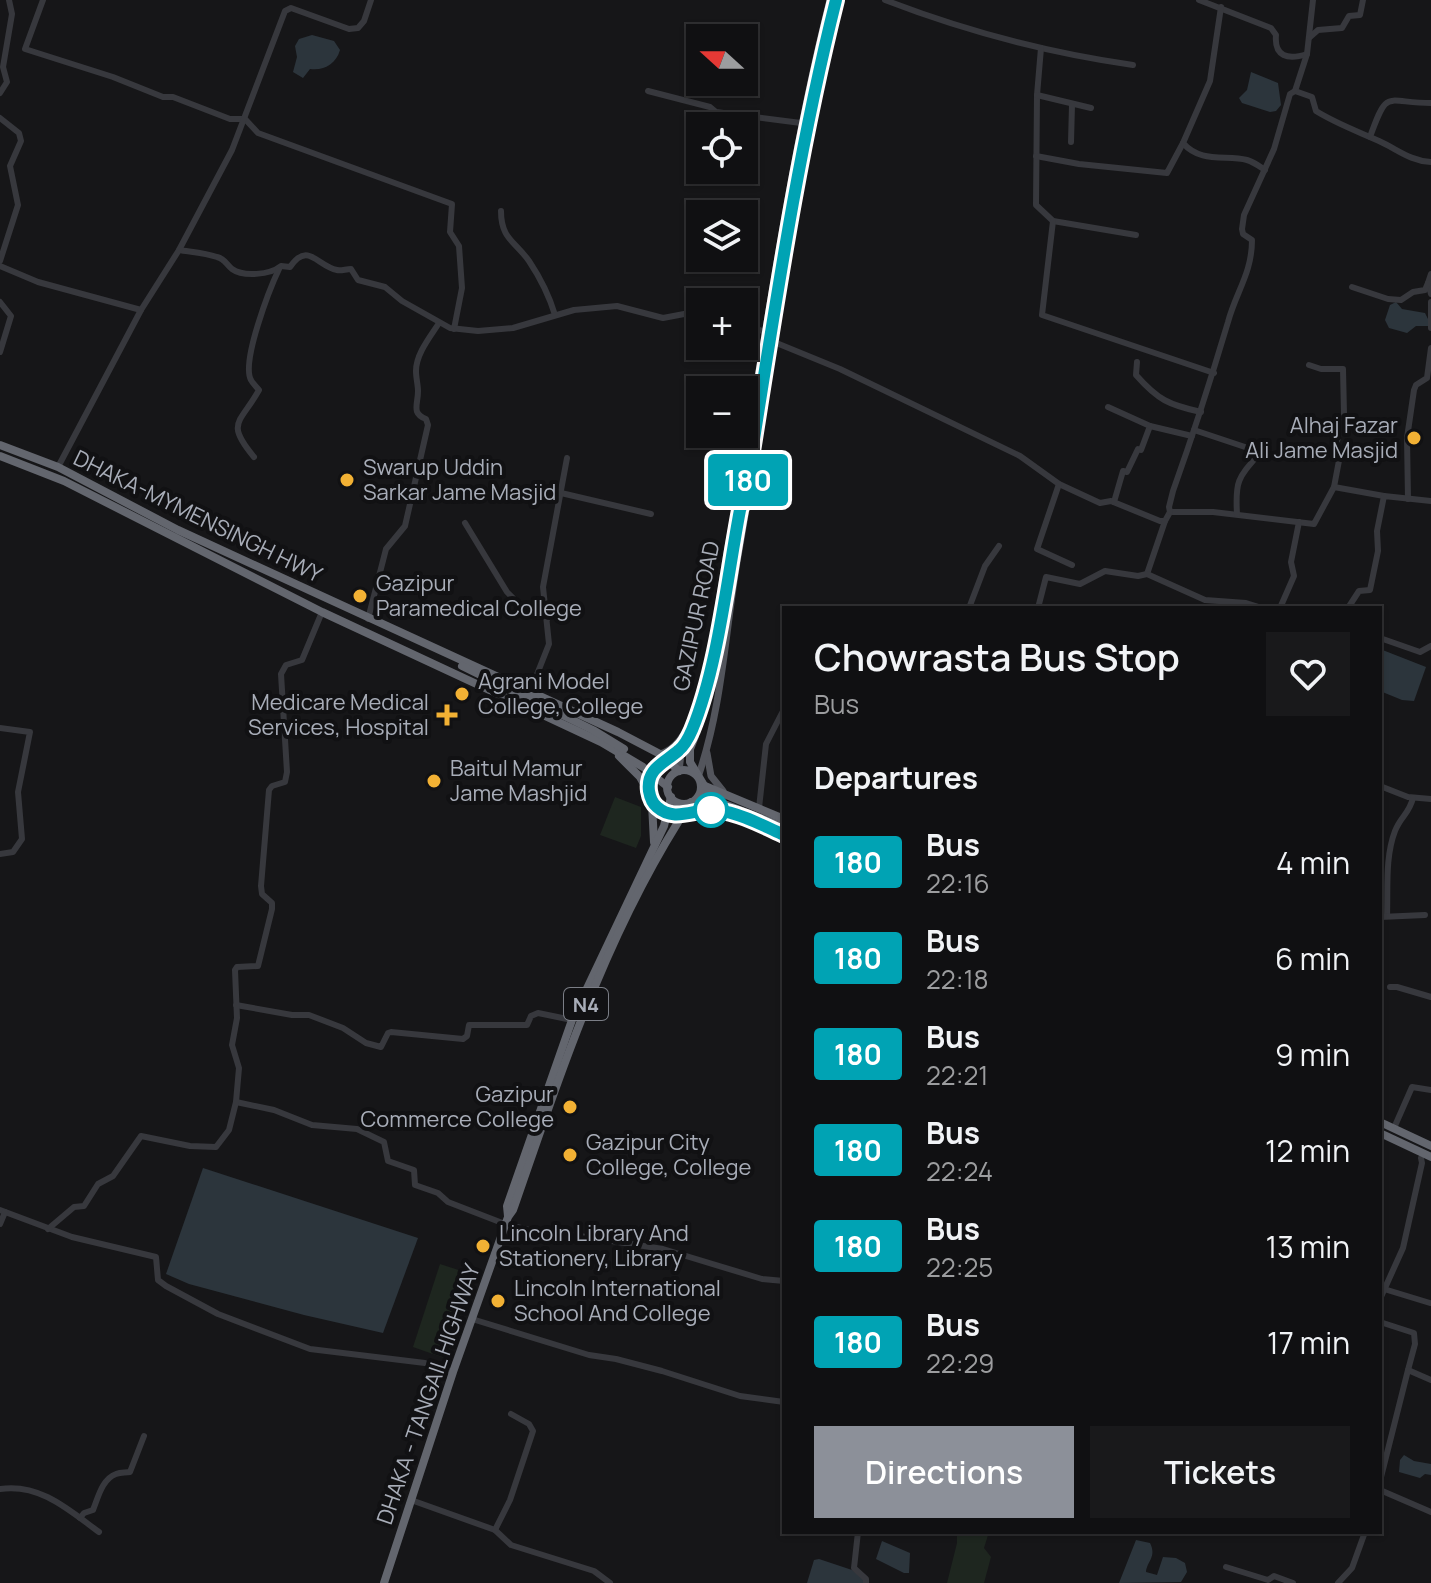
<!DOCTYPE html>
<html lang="en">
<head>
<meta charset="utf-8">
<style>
  :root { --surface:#101012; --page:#19191b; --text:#f1f3f6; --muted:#9c9d9f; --line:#303032; --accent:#8c9099 }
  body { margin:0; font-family:Manrope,sans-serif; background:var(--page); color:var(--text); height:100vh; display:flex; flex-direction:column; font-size:30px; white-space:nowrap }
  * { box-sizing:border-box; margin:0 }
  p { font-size:26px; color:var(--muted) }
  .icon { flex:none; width:44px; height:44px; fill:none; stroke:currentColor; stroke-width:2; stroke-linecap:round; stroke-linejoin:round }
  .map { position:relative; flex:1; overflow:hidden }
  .panel { position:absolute; left:782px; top:606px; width:600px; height:928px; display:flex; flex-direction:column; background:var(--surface); border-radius:0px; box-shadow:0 2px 6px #0004,0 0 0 2px var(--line) }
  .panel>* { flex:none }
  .badge { padding:0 16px; border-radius:6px; font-size:28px; line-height:52px }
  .needle { width:52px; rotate:291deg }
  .controls { position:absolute; left:686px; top:24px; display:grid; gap:16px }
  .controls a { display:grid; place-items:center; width:72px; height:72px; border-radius:0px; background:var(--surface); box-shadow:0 2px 6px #0004,0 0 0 2px var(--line); font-size:40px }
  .map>.badge { position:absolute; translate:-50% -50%; box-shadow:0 0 0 4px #fff }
  h2 { padding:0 32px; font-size:30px; line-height:72px }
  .round { display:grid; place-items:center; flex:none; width:84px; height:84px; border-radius:0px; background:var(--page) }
  .summary { display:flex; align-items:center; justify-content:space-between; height:136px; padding:0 32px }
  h1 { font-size:38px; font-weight:600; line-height:60px }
  .action { display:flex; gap:16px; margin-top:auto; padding:16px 32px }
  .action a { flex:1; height:92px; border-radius:0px; background:var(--accent); color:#fff; font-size:32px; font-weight:600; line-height:92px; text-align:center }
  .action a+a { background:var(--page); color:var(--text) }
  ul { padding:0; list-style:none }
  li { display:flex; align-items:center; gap:24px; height:96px; padding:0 32px }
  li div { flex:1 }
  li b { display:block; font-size:30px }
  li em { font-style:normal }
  li .badge { min-width:88px; font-weight:700; text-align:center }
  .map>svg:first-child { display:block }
  .green { fill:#1e261f }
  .water { fill:#2c353c }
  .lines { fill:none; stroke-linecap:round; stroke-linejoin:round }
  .minor { stroke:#37383d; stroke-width:6 }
  .major { stroke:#53555c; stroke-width:7 }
  .highway { stroke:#63666e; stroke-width:8 }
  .line-casing { stroke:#fff; stroke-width:18 }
  .line { stroke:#00a3b4; stroke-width:12 }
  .poi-dot { fill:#f2b134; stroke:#111113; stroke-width:3 }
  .stop-dot { fill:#fff; stroke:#00a3b4; stroke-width:4 }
  .labels { text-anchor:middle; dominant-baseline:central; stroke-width:8; stroke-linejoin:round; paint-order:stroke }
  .shield { fill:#111113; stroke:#7b7e86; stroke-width:2 }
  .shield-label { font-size:20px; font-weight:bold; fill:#a8adb8 }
  .poi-label { font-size:22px; fill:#a8adb8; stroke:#111113; text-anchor:start }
  .street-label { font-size:22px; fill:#a8adb8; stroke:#111113 }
</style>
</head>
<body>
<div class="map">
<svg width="1431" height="1583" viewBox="0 0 1431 1583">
  <rect width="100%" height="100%" fill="#161618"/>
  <g class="green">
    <polygon points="615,797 641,807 641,836 636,848 600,835"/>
    <polygon points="440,1264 474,1275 447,1359 413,1347"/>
    <polygon points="961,1532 989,1532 984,1548 991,1557 984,1583 947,1583 957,1543 957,1536"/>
  </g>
  <g class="water">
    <path d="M312,35L334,41L340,50C336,64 324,71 310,69L303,78L293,72L297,57L295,46L299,39Z"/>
    <polygon points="1251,72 1278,83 1281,105 1276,111 1270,112 1242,103 1239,98 1247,90"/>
    <polygon points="1396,302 1402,309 1425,313 1428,319 1428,326 1416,326 1407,333 1389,328 1385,320 1390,305"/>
    <polygon points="1380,649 1426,667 1414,701 1402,700 1380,691"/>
    <polygon points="203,1168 418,1238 383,1333 304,1315 189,1284 166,1274"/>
    <polygon points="1404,1455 1414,1461 1431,1464 1431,1475 1425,1474 1420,1478 1399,1472 1400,1460"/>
    <path d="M1136,1540L1150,1543C1157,1557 1147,1561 1146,1572L1157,1575L1163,1557L1176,1558L1185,1563L1187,1572L1181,1582L1119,1583Z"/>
    <polygon points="882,1541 910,1553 909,1573 904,1573 876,1559"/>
    <polygon points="819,1559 852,1570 863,1578 863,1583 807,1583 814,1560"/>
  </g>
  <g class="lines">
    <g class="minor">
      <polyline points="43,0 25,49 113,77 163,97 173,97 230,119 245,119 258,133 452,204 450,232 459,246 462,288 454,329"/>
      <path d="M885,0C965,31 1049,53 1133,65"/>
      <path d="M1199,0L1271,28L1276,35C1274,57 1288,60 1307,54"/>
      <path d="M1313,0L1307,54L1295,91L1312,97L1316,111C1337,124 1357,131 1379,141C1397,149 1410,161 1431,162"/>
      <path d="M1221,7L1210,81L1183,143C1200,163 1225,155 1247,160C1254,162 1259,166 1265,170"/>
      <polyline points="1310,37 1318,30 1342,28 1349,16 1360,15 1363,0"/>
      <polyline points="1041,48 1037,95 1036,205 1053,221 1136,235"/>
      <polyline points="648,91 710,107 716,112 801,123"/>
      <polyline points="0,93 7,82 3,67 12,14 9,0"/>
      <polyline points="1037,95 1091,108"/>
      <polyline points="0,118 19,133 21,141 10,166 18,205 0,261"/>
      <path d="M1370,137C1388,87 1385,103 1431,103"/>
      <polyline points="1071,142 1072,105"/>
      <polyline points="1036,156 1079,164 1167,173 1183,143"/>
      <path d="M501,211C501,239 515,241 529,261C541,279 549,295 555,315"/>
      <polyline points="1053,221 1042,315 1214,373"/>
      <path d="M179,250C191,252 205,253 217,257C225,259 226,264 232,269C243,277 270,275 281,266L290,267C308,241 317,266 337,270C341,271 346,269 351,269L358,280L385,287L402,301L450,328L478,331L513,328L574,310L617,306L663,318L700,311"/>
      <polyline points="0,266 38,282 141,310"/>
      <polyline points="1431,274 1428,283 1431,294"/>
      <polyline points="1352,287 1388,299 1401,300 1413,292 1425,290 1428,283"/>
      <polyline points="0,302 11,316 0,352"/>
      <polyline points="1431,302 1431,328"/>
      <polyline points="744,324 765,332"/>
      <polyline points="774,342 840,369 1020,456 1059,484 1100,503 1111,501 1160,521 1165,521 1170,512 1213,512 1314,524 1334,487 1384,496"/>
      <path d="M1137,362L1136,375C1158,400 1169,405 1201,412"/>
      <polyline points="1309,365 1321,369 1343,369 1344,414 1336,445 1341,450 1334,487"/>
      <polyline points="1108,407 1150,426 1141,450 1138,449 1127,472 1123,471 1114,502"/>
      <polyline points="1150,426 1192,436"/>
      <path d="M1194,430L1257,451L1259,454C1238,478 1235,481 1237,514"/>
      <path d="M254,457C225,422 240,424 259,390C256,386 253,384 251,380C241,362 270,288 279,269"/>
      <polyline points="58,467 141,310 179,250 232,150 285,11 291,8 349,29 358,28 364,21 371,0"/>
      <polyline points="1059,484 1037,549 1072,565"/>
      <polyline points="561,493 651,514"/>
      <polyline points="1408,499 1407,438 1414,390 1416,385 1427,378 1431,348"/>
      <path d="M1170,512L1169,507L1173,491C1193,435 1211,379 1228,322C1236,292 1252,273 1252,240L1243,234L1242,229L1244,215L1274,149L1290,94L1295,91"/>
      <polyline points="465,523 507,592 520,605 548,618"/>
      <polyline points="1147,574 1165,521"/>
      <polyline points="969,608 985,566 999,546"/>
      <polyline points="1038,608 1046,577 1080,584 1105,571 1138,576 1147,574 1205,600 1246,603 1262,608"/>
      <polyline points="1280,608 1294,576 1291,562 1299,522"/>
      <polyline points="1348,608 1359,591 1370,590 1378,551 1377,531 1384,496 1431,501"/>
      <path d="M368,619L386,549L405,526L428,425L426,419C411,413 418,405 418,391C418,385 416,378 416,371C416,354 430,337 439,323"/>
      <polyline points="1380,638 1420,652 1431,646"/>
      <polyline points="530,692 549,644 543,587 567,458"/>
      <polyline points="0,728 30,732 18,792 22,839 13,852 0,854"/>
      <polyline points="1380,786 1408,797 1431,799"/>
      <polyline points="759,808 766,744 784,709"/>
      <path d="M1387,916C1388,888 1385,857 1395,831C1401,816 1409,814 1413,798"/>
      <polyline points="1380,917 1425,915"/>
      <polyline points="1390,987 1397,987 1431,997"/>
      <polyline points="236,1005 292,1015 309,1015 343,1028 366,1043 381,1047 388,1033 391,1032 463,1039 467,1036 469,1025 527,1025 531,1016 538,1013 572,1020"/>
      <polyline points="236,1102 274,1110 312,1125 357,1129 384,1142 388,1161 414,1170 415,1185 438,1193 448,1202 505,1224 546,1234 567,1234 663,1249 762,1279 784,1281"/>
      <polyline points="1394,1128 1412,1087 1431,1090"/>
      <polyline points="0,1210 72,1237 156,1257 158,1280 166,1286 218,1314 310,1349 425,1363 453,1372"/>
      <polyline points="0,1224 5,1212"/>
      <polyline points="48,1229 74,1207 84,1206 98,1184 113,1176 141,1136 190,1146 216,1147 229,1130 236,1102 239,1068 232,1045 237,1018 235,970 237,967 258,966 272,909 272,903 262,894 261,886 269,790 272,786 285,782 287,772 281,674 286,665 302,660 322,612"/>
      <polyline points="1384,1289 1430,1303"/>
      <polyline points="1380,1299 1403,1248 1422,1163 1421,1158"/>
      <polyline points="472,1319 589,1355 616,1359 662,1371 740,1396 784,1402"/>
      <polyline points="1380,1322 1414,1333 1415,1344 1408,1370"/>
      <polyline points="1380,1481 1408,1370 1431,1380"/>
      <path d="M0,1489C40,1483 69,1510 99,1532"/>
      <polyline points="1380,1490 1431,1512"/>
      <polyline points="411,1500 495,1530 511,1545 594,1571 610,1583"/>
      <path d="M80,1518L84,1513L93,1510C98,1498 102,1479 116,1474C121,1472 125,1473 130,1472L144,1436"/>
      <polyline points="495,1530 510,1500 533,1431 529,1424 511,1414"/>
      <polyline points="858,1532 854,1568 866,1579 866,1583"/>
      <polyline points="1226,1567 1268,1580 1274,1576 1293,1583"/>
      <polyline points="1338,1583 1352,1568 1365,1532"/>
    </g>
    <g class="major">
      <polyline points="799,166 836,0"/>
      <polyline points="753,446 761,391"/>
      <polyline points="707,753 711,776 723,791"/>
      <path d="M660,754C689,746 699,698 706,673C716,632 721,584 729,542C764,361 785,178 830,0"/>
      <polyline points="679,771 682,745"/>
      <path d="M698,777C722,708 725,634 737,562C770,375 793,184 841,0"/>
    </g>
    <g class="highway">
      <polyline points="0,445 58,467 178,530 618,732 660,754 679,771"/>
      <polyline points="0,456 64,481 322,612 601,742 643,767 668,787"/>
      <polyline points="462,666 593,730 624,749"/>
      <polyline points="695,736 690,749 690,762 711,797 724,804 784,827"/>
      <polyline points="619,756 640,777 648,791"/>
      <circle cx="684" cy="787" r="17"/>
      <polyline points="705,786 784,819"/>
      <polyline points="652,804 654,842"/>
      <path d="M712,810C691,811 656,824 649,793C643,763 681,757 692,731C718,669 727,578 740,510L744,503"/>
      <polyline points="1380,1122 1431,1146"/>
      <polyline points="1380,1133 1431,1157"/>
      <polyline points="508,1216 507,1206 572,1020 664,826 671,797"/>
      <path d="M384,1583L453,1372L508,1217L513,1210C562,1069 608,927 691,802L737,816L784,839"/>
    </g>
  </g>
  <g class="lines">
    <defs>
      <path id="line" d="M784,835C762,825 740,813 716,810C695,808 675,823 657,807C652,803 650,797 649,791C646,768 665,763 679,750C685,745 689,737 692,730C718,667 727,578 740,510L745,495C772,329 795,163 836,0"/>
    </defs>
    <use href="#line" class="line-casing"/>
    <use href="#line" class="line"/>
  </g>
  <g class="poi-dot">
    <circle cx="1414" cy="438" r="8"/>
    <circle cx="347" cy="480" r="8"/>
    <circle cx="360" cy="596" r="8"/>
    <circle cx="462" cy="694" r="8"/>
    <path d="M443 703h8v8h8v8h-8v8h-8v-8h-8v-8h8z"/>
    <circle cx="434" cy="781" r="8"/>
    <circle cx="570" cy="1107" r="8"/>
    <circle cx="570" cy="1155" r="8"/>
    <circle cx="483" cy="1246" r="8"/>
    <circle cx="498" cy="1301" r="8"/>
  </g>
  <circle class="stop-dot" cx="711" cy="810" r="16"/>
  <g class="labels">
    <rect class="shield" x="564" y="988" width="44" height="32" rx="6"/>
    <g class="shield-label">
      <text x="586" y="1004">N4</text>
    </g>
    <g class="poi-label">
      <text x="1398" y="425" text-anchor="end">Alhaj Fazar<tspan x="1398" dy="25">Ali Jame Masjid</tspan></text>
      <text x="363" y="467">Swarup Uddin<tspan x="363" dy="25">Sarkar Jame Masjid</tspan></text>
      <text x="376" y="583">Gazipur<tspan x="376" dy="25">Paramedical College</tspan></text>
      <text x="478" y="681">Agrani Model<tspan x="478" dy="25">College, College</tspan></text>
      <text x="429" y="702" text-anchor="end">Medicare Medical<tspan x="429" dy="25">Services, Hospital</tspan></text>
      <text x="450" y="768">Baitul Mamur<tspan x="450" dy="25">Jame Mashjid</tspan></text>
      <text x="554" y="1094" text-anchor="end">Gazipur<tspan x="554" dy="25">Commerce College</tspan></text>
      <text x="586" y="1142">Gazipur City<tspan x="586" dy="25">College, College</tspan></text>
      <text x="499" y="1233">Lincoln Library And<tspan x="499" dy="25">Stationery, Library</tspan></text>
      <text x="514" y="1288">Lincoln International<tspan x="514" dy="25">School And College</tspan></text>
    </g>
    <g class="street-label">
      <text transform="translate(198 516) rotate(26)">DHAKA-MYMENSINGH HWY</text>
      <text transform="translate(696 616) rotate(-78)">GAZIPUR ROAD</text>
      <text transform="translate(428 1394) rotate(-71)">DHAKA - TANGAIL HIGHWAY</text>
    </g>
  </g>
</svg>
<div class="controls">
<a><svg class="needle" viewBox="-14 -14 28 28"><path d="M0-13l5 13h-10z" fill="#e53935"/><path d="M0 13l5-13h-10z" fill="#9c9d9f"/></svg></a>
<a><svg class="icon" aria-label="locate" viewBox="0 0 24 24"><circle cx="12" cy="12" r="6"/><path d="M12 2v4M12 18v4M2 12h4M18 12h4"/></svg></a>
<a><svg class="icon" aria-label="layers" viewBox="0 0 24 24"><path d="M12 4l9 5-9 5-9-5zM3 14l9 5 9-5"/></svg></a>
<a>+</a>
<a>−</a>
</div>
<b class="badge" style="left:748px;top:480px;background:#00a3b4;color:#fff">180</b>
<section class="panel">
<div class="summary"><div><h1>Chowrasta Bus Stop</h1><p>Bus</p></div><a class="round"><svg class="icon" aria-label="heart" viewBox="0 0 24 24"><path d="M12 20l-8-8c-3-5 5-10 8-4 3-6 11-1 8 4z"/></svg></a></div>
<h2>Departures</h2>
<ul>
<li><span class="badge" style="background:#00a3b4;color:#fff">180</span><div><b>Bus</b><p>22:16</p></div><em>4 min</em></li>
<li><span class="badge" style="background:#00a3b4;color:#fff">180</span><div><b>Bus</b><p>22:18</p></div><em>6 min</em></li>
<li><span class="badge" style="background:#00a3b4;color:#fff">180</span><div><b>Bus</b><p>22:21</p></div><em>9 min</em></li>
<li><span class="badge" style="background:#00a3b4;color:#fff">180</span><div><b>Bus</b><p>22:24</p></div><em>12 min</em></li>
<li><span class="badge" style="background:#00a3b4;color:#fff">180</span><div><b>Bus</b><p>22:25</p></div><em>13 min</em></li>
<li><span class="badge" style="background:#00a3b4;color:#fff">180</span><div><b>Bus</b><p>22:29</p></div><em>17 min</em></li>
</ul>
<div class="action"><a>Directions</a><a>Tickets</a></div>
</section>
</div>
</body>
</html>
